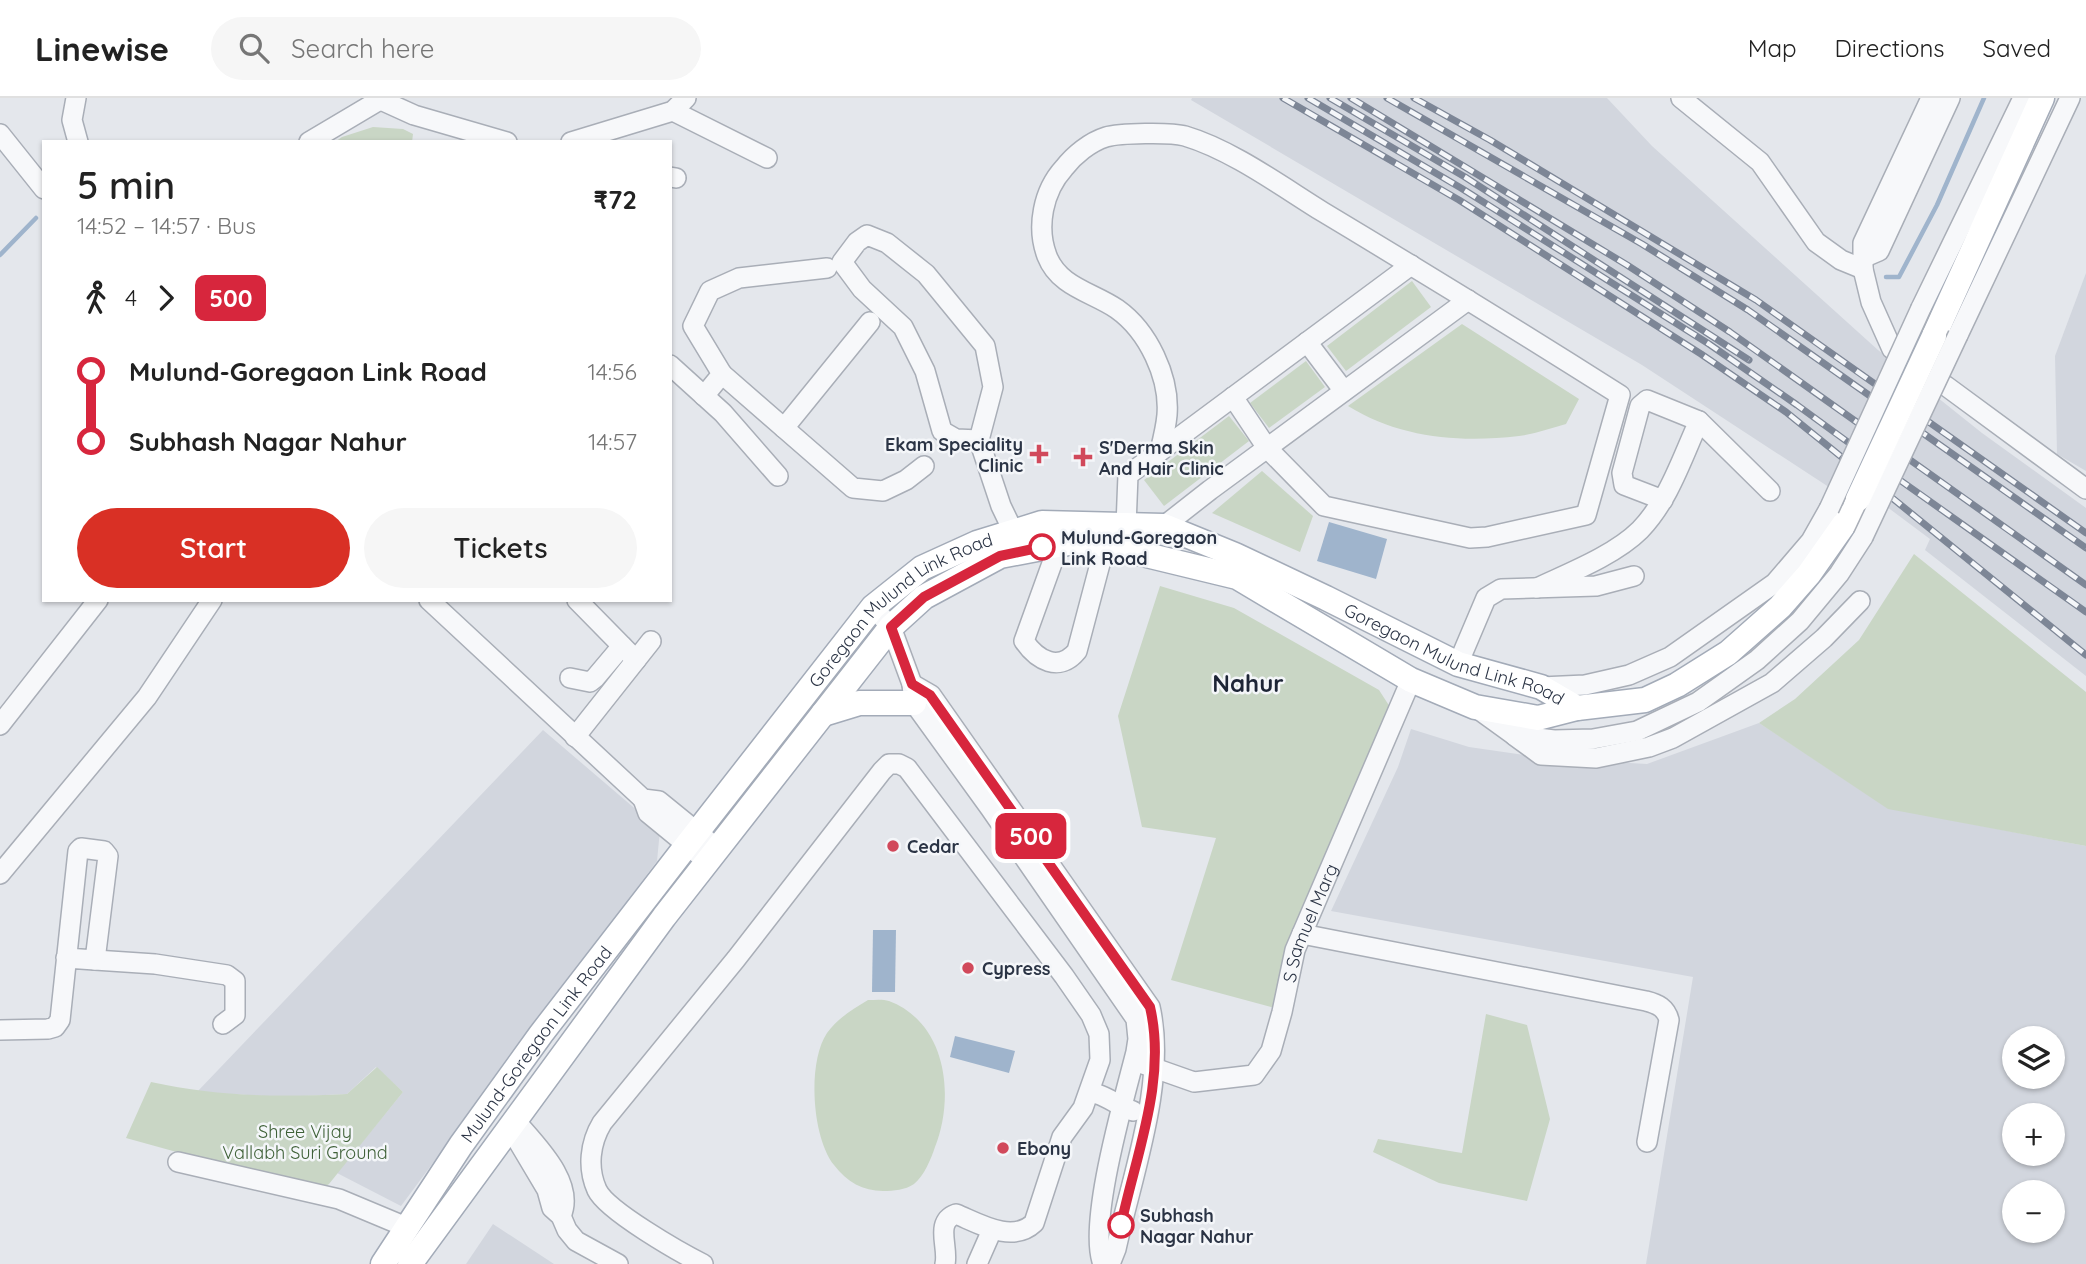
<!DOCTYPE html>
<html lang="en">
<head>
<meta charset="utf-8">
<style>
  :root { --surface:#fff; --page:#f6f6f6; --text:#222; --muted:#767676; --line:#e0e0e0; --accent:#d93025 }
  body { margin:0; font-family:Quicksand,sans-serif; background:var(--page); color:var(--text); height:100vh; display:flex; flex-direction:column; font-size:26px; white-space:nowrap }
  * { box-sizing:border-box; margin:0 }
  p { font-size:23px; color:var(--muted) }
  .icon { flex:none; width:38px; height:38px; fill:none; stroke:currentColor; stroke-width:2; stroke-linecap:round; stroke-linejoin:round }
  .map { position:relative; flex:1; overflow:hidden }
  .drawer { position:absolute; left:42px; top:42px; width:630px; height:462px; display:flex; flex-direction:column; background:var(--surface); border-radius:0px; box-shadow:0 2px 5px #0004 }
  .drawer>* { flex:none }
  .badge { padding:0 14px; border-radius:10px; font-size:24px; line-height:46px }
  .tools { position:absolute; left:2002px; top:928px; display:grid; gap:14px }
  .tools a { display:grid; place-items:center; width:63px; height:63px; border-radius:50%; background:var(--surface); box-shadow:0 2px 5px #0004; font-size:35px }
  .map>.badge { position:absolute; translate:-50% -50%; box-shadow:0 0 0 4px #fff }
  .legs { display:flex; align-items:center; gap:10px; height:77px; padding:0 35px; font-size:23px }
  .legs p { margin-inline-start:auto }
  .summary { display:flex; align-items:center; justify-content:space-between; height:119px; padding:0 35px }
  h1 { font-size:38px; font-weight:600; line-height:52px }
  .cta { display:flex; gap:14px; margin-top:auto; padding:14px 35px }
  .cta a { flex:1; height:80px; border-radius:42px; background:var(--accent); color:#fff; font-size:28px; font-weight:600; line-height:80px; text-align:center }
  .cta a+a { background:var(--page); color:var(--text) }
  ul { padding:0 35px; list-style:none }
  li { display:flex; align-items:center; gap:24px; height:70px; font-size:26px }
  li i { display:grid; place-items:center; width:10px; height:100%; margin:0 9px; background:currentColor }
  li i::after { content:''; width:18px; height:18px; margin:-9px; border:5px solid; border-radius:50%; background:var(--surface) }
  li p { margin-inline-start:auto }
  li:first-child i { background:linear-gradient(#0000 50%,currentColor 0) }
  li:last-child i { background:linear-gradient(currentColor 50%,#0000 0) }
  header { display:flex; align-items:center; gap:42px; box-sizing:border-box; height:98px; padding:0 35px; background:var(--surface); border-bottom:2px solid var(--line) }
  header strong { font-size:33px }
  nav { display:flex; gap:38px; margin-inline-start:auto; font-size:24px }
  .search { width:490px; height:63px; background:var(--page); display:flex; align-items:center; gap:18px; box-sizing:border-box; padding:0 24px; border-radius:38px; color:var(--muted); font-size:26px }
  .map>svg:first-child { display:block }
  .built { fill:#d2d6de; fill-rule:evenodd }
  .green { fill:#c9d6c5 }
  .water { fill:#9fb4cc }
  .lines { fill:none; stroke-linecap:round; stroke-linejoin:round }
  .stream { stroke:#9fb4cc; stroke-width:4.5 }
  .minor-casing { stroke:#a9aeb7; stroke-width:22 }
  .major-casing { stroke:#a3abb8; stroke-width:27 }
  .minor { stroke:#f7f8fa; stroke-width:19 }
  .major { stroke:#fff; stroke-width:24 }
  .rail-casing { stroke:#7d8696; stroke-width:7 }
  .rail { stroke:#f4f6f9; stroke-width:4.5; stroke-dasharray:13; stroke-linecap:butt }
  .minor-bridge-casing { stroke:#a9aeb7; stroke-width:22; stroke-linecap:butt }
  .major-bridge-casing { stroke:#a3abb8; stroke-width:27; stroke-linecap:butt }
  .minor-bridge { stroke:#f7f8fa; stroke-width:19 }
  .major-bridge { stroke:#fff; stroke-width:24 }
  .line-1-casing { stroke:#fff; stroke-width:16 }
  .line-1 { stroke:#d7263d; stroke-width:10 }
  .poi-dot { fill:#d1495b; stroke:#f4f6f9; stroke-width:2.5 }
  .stop-1-dot { fill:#fff; stroke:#d7263d; stroke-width:3.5 }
  .labels { text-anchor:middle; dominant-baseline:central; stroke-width:5; stroke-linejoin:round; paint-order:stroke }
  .poi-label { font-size:18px; font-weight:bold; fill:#2b3445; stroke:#f4f6f9; text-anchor:start }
  .stop-label { font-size:18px; font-weight:bold; fill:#2b3445; stroke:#f4f6f9; text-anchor:start }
  .street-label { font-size:18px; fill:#2b3445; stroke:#f4f6f9 }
  .park-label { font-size:18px; fill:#3f6138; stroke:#f4f6f9 }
  .district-label { font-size:24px; font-weight:bold; fill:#1d2536; stroke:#f4f6f9 }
</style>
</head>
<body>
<header>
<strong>Linewise</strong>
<div class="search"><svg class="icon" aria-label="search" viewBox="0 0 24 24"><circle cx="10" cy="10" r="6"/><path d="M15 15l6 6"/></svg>Search here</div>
<nav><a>Map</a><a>Directions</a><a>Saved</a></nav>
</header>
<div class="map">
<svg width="2086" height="1166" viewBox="0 0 2086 1166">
  <rect width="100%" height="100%" fill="#e4e7ec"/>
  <g class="built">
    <polygon points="1192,0 1607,0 1652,48 1878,252 1982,335 2086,410 2086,578 1925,452 1930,441 1851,382 1841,397 1642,267 1191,2"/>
    <polygon points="2086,175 2086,373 2057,356 2055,258"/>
    <path d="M1759,625L1888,710L2086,748V1166H1646L1693,879L1331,813L1398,669L1411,631L1469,649L1544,660L1647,666ZM2014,940H2053V978H2014ZM2014,1017H2053V1055H2014ZM2014,1094H2053V1132H2014Z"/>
    <polygon points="543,632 660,732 657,763 401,1108 337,1075 403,994 376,969 347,996 281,999 197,994"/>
    <polygon points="493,1126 554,1166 466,1166"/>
  </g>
  <g class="green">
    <polygon points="373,29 403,31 413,36 412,44 335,44 342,39"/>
    <polygon points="1412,183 1431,209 1346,273 1327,248"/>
    <path d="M1462,226L1579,301L1566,326C1551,330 1535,336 1519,338C1459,345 1400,340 1348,308Z"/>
    <polygon points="1306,263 1325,289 1269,330 1250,305"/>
    <polygon points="1229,318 1249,343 1164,408 1144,382"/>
    <polygon points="1262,373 1313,418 1300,454 1212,415"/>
    <polygon points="1914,456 2086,594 2086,748 1888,711 1759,625 1795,601 1859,542"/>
    <polygon points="1160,488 1234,510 1379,592 1390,609 1278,911 1171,882 1216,740 1142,729 1118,618"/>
    <path d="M868,902C875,902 883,901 889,903C947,925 955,999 935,1049C931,1061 924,1078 914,1086C905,1092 894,1093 883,1093C863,1093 847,1084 834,1067C812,1039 807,965 827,935C838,920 853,911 868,902Z"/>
    <polygon points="1486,916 1527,927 1550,1021 1527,1103 1439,1085 1373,1054 1378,1041 1462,1055"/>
    <path d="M377,969L403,994L329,1086L318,1093L126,1040L151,984C219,999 278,999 347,996Z"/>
  </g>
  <g class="water">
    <polygon points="1329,424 1387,441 1376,481 1317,463"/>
    <polygon points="873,832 896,832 895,894 872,894"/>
    <polygon points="955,938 1015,953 1009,975 950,959"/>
  </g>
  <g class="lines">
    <g class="stream">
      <polyline points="0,157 36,120"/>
      <polyline points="1886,179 1899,179 1937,107 1984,0"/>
    </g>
    <defs>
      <g id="minor">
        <polyline points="76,0 72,22 78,44"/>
        <polyline points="1681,0 1760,64 1816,144 1841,162 1863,171"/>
        <polyline points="1931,0 1863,145 1863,171 1871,204 1892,251 1946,288 2086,391"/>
        <polyline points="381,2 414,17 507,44"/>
        <polyline points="673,13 767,60"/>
        <polyline points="0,36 44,91"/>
        <polyline points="309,44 383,0"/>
        <polyline points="571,44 673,13 686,0"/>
        <polyline points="670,79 676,80"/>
        <polyline points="1865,159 1879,153 1950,0"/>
        <polyline points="1921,210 2023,0"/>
        <polyline points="1958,237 2070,0"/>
        <polyline points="1307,244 1344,293"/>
        <polyline points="670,267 723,315 778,378"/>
        <polyline points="722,276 784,330 870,224"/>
        <polyline points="704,298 722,276 693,228 710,193 739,180 827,170"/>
        <polyline points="1699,323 1770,393"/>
        <polyline points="784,330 853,390 883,393 906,382 924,368"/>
        <polyline points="979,342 993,289 985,248 926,176 887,145 867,137 857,144 842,164 862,191 903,229 925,273 942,333 956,341 979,342 1001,408 1013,433"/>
        <path d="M1160,353C1163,341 1166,329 1167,317C1170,279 1148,233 1117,211C1092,194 1059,189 1047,158C1036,129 1043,93 1064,70C1074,57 1090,44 1106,39C1119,35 1171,34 1185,38C1232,52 1281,88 1323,114C1423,174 1522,235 1620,297L1586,417L1487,439L1470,440L1324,408L1267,350L1233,299"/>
        <polyline points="1126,428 1128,377 1411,167"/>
        <polyline points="1164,428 1210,392 1468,202"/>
        <path d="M1059,446L1024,543C1037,562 1059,575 1077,553L1105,447"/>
        <path d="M1537,490C1569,475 1615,457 1640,432C1669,402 1682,360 1699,323L1647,302L1640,308L1622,375L1624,387L1663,402"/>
        <polyline points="429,502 643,701 659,703 718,751"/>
        <polyline points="577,502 636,562"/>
        <path d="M873,509L891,529L912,586L914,605L990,710L1136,921L1138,941L1136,954C1125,998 1087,1127 1103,1166"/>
        <polyline points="1458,566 1486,500 1501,491 1596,488 1634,478"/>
        <polyline points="570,580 590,584 595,580 622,548"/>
        <path d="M912,586L931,597L1150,909C1167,983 1132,1077 1116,1151L1110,1166"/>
        <polyline points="1541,589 1585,587 1629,577 1670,559 1775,485 1811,443 1829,411"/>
        <polyline points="1478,611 1514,637 1554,642 1593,641 1637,633 1698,604 1757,562 1800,523 1839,476 1863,439"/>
        <polyline points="0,627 98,502"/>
        <polyline points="1515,638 1541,657 1596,660 1649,649 1673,640 1772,585 1824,540 1860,503"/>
        <polyline points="575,639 651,543"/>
        <polyline points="643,701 648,715 698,756"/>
        <polyline points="0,776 147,599 212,502"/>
        <path d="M1302,836L1646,903C1658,906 1666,910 1669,922L1647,1044"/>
        <polyline points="95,862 155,866 227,877 235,883 235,917 223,926"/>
        <polyline points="0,932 48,931 55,929 60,922 78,753 81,750 104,753 108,758 95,862 66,860"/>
        <path id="s1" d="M1143,966L1194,984L1254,977L1271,953L1282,914L1295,852L1411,582"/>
        <path d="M1097,996C1110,1000 1120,1009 1133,1013"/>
        <path d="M519,1027C539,1050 575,1086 561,1118"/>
        <polyline points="509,1028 547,1092 552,1110 561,1118 567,1132 576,1143 618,1166"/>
        <polyline points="178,1064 339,1101 406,1129"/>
        <path d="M703,1166C681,1155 607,1113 597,1092C587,1070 590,1045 602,1025L736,861L882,673L889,666H899L907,670L1064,878L1091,917L1099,936L1100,962L1083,1010L1062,1039L1034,1125C1012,1146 978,1125 956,1116C934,1124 949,1149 945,1166"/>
        <polyline points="977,1166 992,1132"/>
      </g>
      <g id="major">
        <polyline points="1934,238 2042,0"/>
        <polyline points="823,616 859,605 914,605"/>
        <path id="s2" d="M383,1166L461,1047L541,936L687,747L873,509L922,470L977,445L1042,425L1164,428L1235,457L1326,500L1458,566L1541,589L1577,610"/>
        <polyline points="410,1166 664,819 891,529 924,499 1000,458 1079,443 1105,447 1237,479 1411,582 1475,609 1538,620 1577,610 1645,602 1677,587 1728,555 1780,509 1809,476 1854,412 1858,401"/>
      </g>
    </defs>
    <use href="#minor" class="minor-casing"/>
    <use href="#major" class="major-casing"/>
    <use href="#minor" class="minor"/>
    <use href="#major" class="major"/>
    <defs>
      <g id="rail">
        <polyline points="1283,0 1459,102 1701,256 1786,314 2086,557"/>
        <polyline points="1308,0 1461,90 1709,246 1797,307 1904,385 2086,514"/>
        <polyline points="1330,0 1465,79 1749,262"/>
        <polyline points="1351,0 1627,167 1730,234 2086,487"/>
        <polyline points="1387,0 1642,146 1748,212 2086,450"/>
        <polyline points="1414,0 1490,42 1756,202 2086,435"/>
      </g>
    </defs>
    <use href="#rail" class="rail-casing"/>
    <use href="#rail" class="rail"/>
    <defs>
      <g id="minor-bridge">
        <polyline points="1829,411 1921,210"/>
        <polyline points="1863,439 1958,237"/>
      </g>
      <polyline id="major-bridge" points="1858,401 1934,238"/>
    </defs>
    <use href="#minor-bridge" class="minor-bridge-casing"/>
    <use href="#major-bridge" class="major-bridge-casing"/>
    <use href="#minor-bridge" class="minor-bridge"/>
    <use href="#major-bridge" class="major-bridge"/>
  </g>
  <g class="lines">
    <defs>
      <path id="line-1" d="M1042,449L1000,458L924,499L891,529L912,586L930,597L1150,909C1167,982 1136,1056 1121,1127"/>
    </defs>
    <use href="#line-1" class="line-1-casing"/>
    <use href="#line-1" class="line-1"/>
  </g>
  <g class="poi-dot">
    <path d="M1035.5 345.5h7v7h7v7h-7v7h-7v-7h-7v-7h7z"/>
    <path d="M1079.5 348.5h7v7h7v7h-7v7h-7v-7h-7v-7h7z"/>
    <circle cx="893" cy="748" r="7"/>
    <circle cx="968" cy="870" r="7"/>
    <circle cx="1003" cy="1050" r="7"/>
  </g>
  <g class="stop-1-dot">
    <circle cx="1042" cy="449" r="12"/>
    <circle cx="1121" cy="1127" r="12"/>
  </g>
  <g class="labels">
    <g class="poi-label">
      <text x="1023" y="346" text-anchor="end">Ekam Speciality<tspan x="1023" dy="21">Clinic</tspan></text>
      <text x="1099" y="349">S'Derma Skin<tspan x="1099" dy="21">And Hair Clinic</tspan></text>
      <text x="907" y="748">Cedar</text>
      <text x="982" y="870">Cypress</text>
      <text x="1017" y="1050">Ebony</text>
    </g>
    <g class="stop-label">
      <text x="1061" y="439">Mulund-Goregaon<tspan x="1061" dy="21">Link Road</tspan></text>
      <text x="1140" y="1117">Subhash<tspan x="1140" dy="21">Nagar Nahur</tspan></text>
    </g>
    <g class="street-label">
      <text stroke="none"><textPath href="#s2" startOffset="840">Goregaon Mulund Link Road</textPath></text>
      <text stroke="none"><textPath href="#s2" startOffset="1451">Goregaon Mulund Link Road</textPath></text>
      <text stroke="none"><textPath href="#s1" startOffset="278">S Samuel Marg</textPath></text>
      <text stroke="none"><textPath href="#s2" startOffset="268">Mulund-Goregaon Link Road</textPath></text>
    </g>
    <g class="park-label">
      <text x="305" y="1033">Shree Vijay<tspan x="305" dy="21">Vallabh Suri Ground</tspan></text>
    </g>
    <g class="district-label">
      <text x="1248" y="585">Nahur</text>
    </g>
  </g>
</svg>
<div class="tools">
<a><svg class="icon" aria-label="layers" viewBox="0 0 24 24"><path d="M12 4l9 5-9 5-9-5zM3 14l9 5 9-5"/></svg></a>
<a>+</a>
<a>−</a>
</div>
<b class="badge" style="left:1031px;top:738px;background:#d7263d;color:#fff">500</b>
<section class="drawer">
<div class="summary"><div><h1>5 min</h1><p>14:52 – 14:57 · Bus</p></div><b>₹72</b></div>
<div class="legs"><svg class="icon" aria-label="walk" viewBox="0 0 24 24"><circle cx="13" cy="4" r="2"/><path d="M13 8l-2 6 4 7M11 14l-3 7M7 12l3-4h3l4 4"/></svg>4<svg class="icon" aria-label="forward" viewBox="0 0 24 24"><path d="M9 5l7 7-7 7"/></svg><b class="badge" style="background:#d7263d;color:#fff">500</b></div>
<ul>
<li><i style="color:#d7263d"></i><b>Mulund-Goregaon Link Road</b><p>14:56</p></li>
<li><i style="color:#d7263d"></i><b>Subhash Nagar Nahur</b><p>14:57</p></li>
</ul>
<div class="cta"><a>Start</a><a>Tickets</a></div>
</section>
</div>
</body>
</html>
